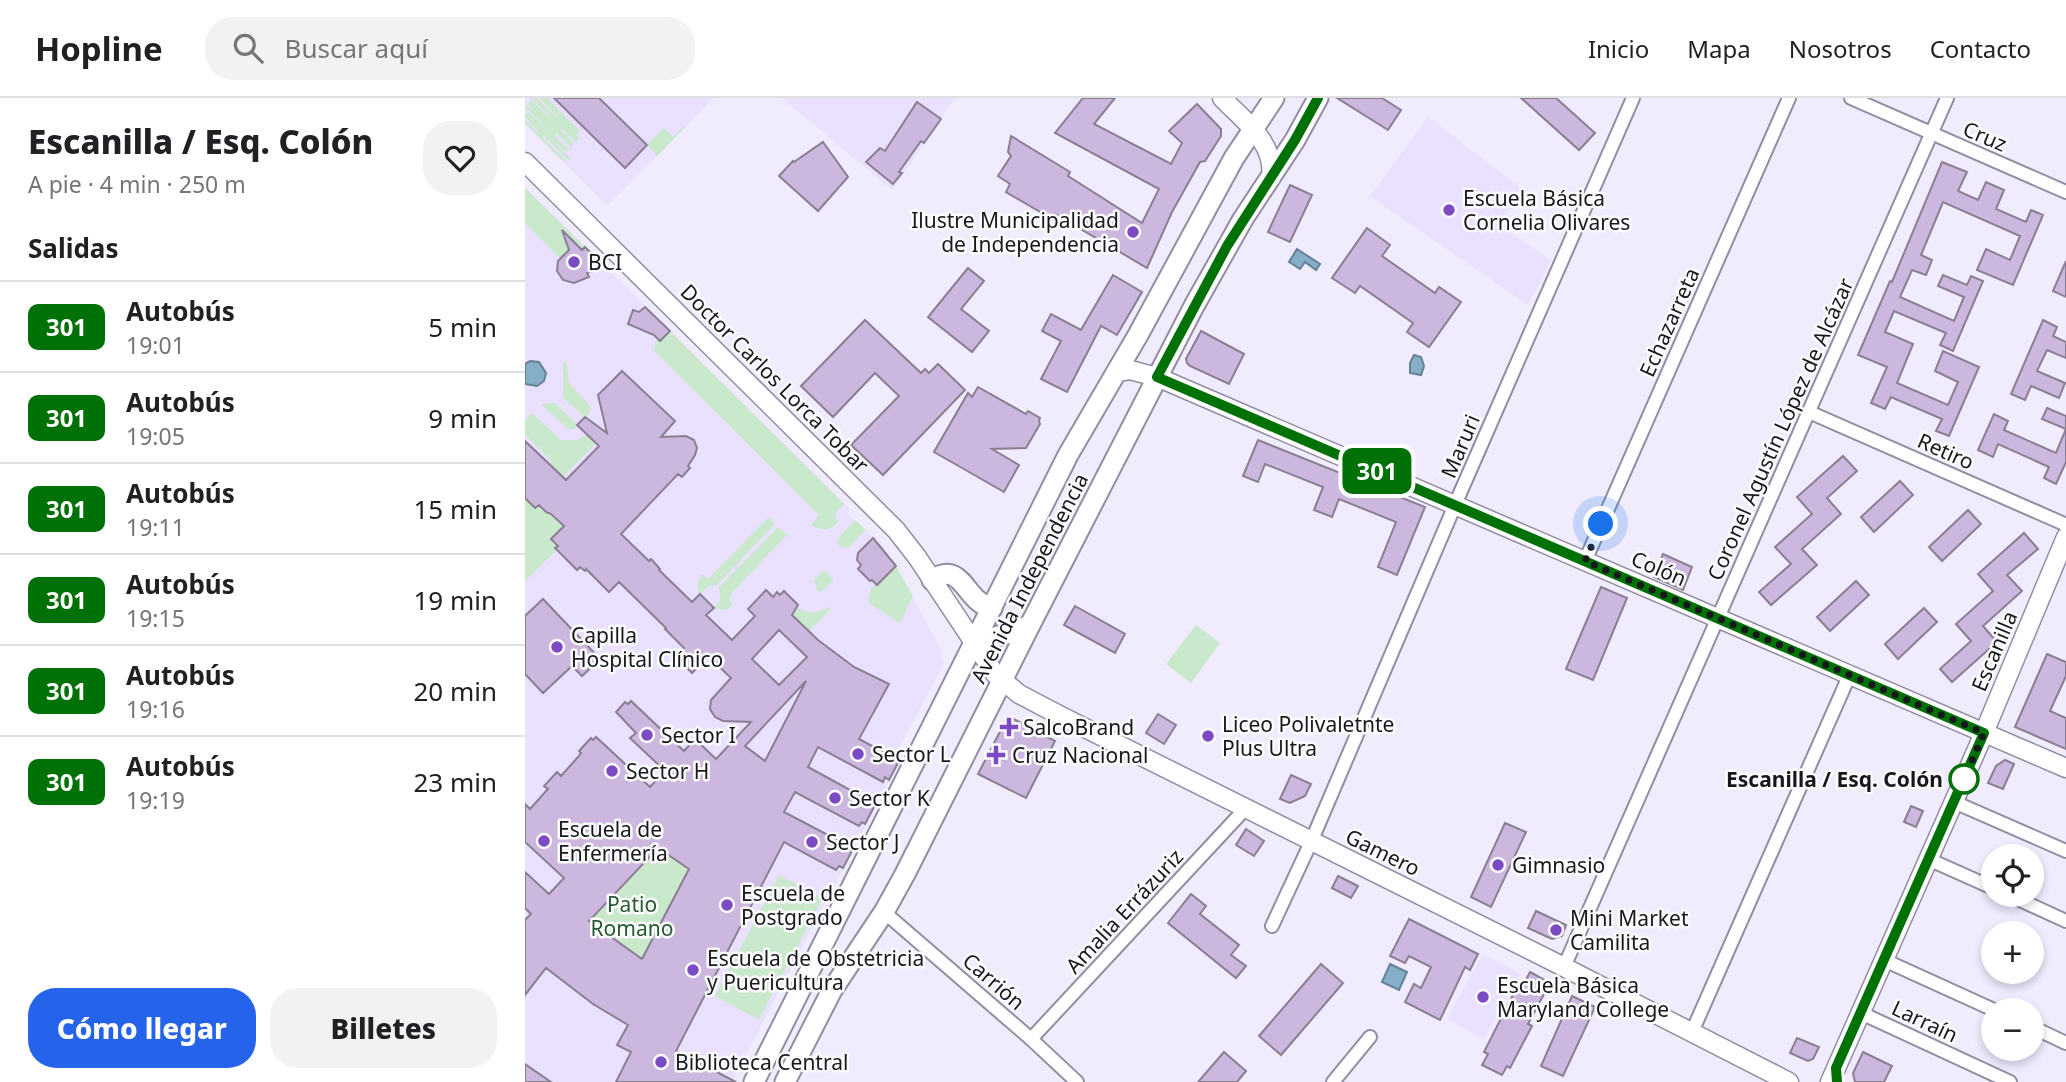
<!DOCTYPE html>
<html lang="es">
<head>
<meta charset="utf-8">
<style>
  :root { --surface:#fff; --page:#f2f2f2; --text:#202124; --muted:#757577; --line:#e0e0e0; --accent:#2563eb }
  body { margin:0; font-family:"Noto Sans",sans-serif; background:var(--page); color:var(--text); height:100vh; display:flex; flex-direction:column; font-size:26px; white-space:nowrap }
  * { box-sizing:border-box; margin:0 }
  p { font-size:23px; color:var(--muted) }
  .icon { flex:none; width:38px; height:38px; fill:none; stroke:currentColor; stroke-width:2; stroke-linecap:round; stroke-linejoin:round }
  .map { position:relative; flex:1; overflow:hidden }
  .sheet { display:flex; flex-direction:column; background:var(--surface); width:525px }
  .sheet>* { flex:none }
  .badge { padding:0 14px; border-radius:10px; font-size:24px; line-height:46px }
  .controls { position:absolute; left:1456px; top:746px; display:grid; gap:14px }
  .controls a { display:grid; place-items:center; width:63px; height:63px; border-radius:50%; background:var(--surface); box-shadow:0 4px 10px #0003; font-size:35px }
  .you { position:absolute; width:35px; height:35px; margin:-18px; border:5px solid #fff; border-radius:50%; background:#1a73e8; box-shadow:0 0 0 10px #1a73e833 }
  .map>.badge { position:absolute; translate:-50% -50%; box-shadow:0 0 0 4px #fff }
  h2 { padding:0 28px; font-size:26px; line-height:63px }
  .round { display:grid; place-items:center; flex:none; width:74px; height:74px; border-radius:28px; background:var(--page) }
  .head { display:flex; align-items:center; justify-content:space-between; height:119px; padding:0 28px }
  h1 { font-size:33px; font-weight:800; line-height:52px }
  .cta { display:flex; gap:14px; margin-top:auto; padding:14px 28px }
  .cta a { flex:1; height:80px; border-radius:28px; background:var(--accent); color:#fff; font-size:28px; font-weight:800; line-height:80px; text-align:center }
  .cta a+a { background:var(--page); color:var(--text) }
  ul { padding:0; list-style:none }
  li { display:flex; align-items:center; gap:21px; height:91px; padding:0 28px; border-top:2px solid var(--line) }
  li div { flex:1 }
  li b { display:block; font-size:26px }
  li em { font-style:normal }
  li .badge { min-width:77px; font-weight:700; text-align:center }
  header { display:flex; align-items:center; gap:42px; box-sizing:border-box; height:98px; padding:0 35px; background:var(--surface); border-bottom:2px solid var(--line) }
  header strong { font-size:33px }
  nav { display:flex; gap:38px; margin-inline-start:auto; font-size:24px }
  .search { width:490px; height:63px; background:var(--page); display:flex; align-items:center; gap:18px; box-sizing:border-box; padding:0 24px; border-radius:28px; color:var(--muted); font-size:26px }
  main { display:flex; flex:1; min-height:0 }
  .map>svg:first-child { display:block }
  .built { fill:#e9e1ff }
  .green { fill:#cae8cc }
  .water { fill:#85afc9; stroke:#658196; stroke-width:2 }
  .building { fill:#ccb7de; stroke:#8a7f92; stroke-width:2; fill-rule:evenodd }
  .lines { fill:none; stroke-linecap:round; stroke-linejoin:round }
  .street-casing { stroke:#928da1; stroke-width:16 }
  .secondary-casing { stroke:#928da1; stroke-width:21 }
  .primary-casing { stroke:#928da1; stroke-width:23 }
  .street { stroke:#fff; stroke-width:12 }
  .secondary { stroke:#fff; stroke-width:18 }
  .primary { stroke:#fff; stroke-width:19 }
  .line-casing { stroke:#fff; stroke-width:16 }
  .line { stroke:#007106; stroke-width:10 }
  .walk { stroke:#19171e; stroke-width:7; stroke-dasharray:0 12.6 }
  .poi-dot { fill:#7c4bc4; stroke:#fcfcfc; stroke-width:2.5 }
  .stop-dot { fill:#fff; stroke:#007106; stroke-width:3.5 }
  .labels { text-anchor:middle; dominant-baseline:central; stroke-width:5; stroke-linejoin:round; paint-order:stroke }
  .street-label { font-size:21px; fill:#19171e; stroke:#fcfcfc }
  .poi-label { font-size:21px; fill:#19171e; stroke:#fcfcfc; text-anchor:start }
  .stop-label { font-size:21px; font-weight:bold; fill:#19171e; stroke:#fcfcfc; text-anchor:end }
  .park-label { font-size:21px; fill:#275a30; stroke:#fcfcfc }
</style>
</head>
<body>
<header>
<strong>Hopline</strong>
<div class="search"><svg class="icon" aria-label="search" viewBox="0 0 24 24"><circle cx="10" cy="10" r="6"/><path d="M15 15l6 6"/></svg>Buscar aquí</div>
<nav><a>Inicio</a><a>Mapa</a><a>Nosotros</a><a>Contacto</a></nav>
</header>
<main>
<section class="sheet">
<div class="head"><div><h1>Escanilla / Esq. Colón</h1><p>A pie · 4 min · 250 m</p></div><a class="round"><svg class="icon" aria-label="heart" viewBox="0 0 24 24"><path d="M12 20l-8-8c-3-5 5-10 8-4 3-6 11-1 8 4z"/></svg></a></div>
<h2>Salidas</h2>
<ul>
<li><span class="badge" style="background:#007106;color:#fff">301</span><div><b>Autobús</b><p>19:01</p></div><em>5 min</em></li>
<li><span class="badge" style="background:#007106;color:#fff">301</span><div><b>Autobús</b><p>19:05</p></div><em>9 min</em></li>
<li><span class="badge" style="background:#007106;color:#fff">301</span><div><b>Autobús</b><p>19:11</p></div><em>15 min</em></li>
<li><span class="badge" style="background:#007106;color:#fff">301</span><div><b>Autobús</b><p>19:15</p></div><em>19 min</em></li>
<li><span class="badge" style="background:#007106;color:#fff">301</span><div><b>Autobús</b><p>19:16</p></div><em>20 min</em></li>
<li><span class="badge" style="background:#007106;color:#fff">301</span><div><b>Autobús</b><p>19:19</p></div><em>23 min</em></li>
</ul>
<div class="cta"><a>Cómo llegar</a><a>Billetes</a></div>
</section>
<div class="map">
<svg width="1541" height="984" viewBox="0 0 1541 984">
  <rect width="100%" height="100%" fill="#f0ebfd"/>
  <g class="built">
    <polygon points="0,0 189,0 82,108 0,26"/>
    <polygon points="257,0 430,0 367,92"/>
    <polygon points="903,19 997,91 973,127 1026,162 1003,207 845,98"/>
    <polygon points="0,89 324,410 323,415 356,447 371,468 415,550 419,565 369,659 369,663 373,665 207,984 0,984"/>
    <polygon points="958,856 995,876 959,941 922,921"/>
  </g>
  <g class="green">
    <polygon points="11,0 41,27 14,0 22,0 55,33 51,37 54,40 51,44 37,31 36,32 49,45 46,49 32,36 30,38 44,52 41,54 15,30 46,61 44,63 19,38 18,40 39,60 37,62 0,25 0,21 12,34 14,33 0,19 0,15 4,17 0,11 30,38 0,9 1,7 7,12 3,6 6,2 24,19 25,18 7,1"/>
    <polygon points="159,28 160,29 132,58 122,47 139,30 148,39"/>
    <polygon points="0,90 60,149 58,151 46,142 42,146 45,154 35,160 0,125"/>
    <path d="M145,233L319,406L309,417L314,423C304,434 299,433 286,427L294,417L129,253L132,239L135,243Z"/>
    <polygon points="41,262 44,285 65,308 65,314 61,320 38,300 38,265"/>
    <polygon points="30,305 54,328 47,332 43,331 16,306"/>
    <polygon points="7,315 36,342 52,342 62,336 71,345 38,379 24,366 27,363 0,337 0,322"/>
    <polygon points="0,393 10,410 14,407 39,428 33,447 30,450 32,452 0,483"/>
    <polygon points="244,419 250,426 192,487 184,488 175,496 172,487 177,476 183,481"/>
    <polygon points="330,422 341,432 324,449 318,450 313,446 314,439"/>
    <polygon points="253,429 262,437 207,495 205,502 208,507 200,512 189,510 195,502 194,489"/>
    <polygon points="371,468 388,498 375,525 343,505 346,491"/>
    <polygon points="299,472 309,482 295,495 290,489 292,487 288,483"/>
    <path d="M271,509C282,516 293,516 303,509L306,511L284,533L267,517L271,513L269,511Z"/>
    <polygon points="671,527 695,545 666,585 641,566"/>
    <polygon points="133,750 164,771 117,861 60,827"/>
    <polygon points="254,777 298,800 234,922 190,898"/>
  </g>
  <g class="water">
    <polygon points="772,151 795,166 791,172 780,164 775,171 764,164"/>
    <polygon points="889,257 896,259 899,268 896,277 885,275 885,265"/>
    <polygon points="5,263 14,264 21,275 19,283 12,288 0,286 0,266"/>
    <polygon points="865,866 882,874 874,892 857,884"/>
  </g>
  <g class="building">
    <polygon points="29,0 74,0 122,47 100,70"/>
    <polygon points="558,0 590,0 569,26 646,66 657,45 644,33 672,6 696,31 696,38 680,63 675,64 647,114 622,170 530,116 527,121 481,94 485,86 473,78 486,58 483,54 486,38 545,74 543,78 617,125 634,91 530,35"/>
    <polygon points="812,0 857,0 876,12 863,32"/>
    <polygon points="996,0 1031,0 1070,35 1054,52"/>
    <polygon points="392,4 416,21 399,45 396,43 374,74 377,75 368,86 341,64 355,50 360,53"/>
    <polygon points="298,44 323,79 293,113 254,78 268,63 269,64"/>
    <polygon points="1417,64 1442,74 1433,93 1453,102 1461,84 1479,92 1471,111 1501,124 1506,112 1518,117 1488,187 1452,172 1461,151 1485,162 1495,138 1418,104 1396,157 1407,162 1401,177 1387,172 1375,199 1429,223 1439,199 1413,188 1418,177 1442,187 1446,178 1458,183 1428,253 1415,247 1421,235 1369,213 1360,234 1388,246 1372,285 1423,307 1433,284 1410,273 1418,253 1454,269 1424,338 1411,333 1417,321 1366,299 1360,311 1346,305 1362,269 1333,257 1365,183 1367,184"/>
    <polygon points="765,87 787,97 765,144 743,134"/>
    <polygon points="842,130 865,147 857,158 910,195 914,189 936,204 904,249 882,234 888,225 835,188 830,195 807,180"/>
    <polygon points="37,132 57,152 60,149 71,160 65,166 68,173 62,175 64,179 49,185 38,182 32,173 33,163 44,152"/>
    <polygon points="1541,163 1541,199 1528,193"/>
    <polygon points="443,170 459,183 436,211 464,233 447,254 403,219"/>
    <polygon points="588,177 617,194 592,237 576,228 542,294 516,281 536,243 517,233 526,216 556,232"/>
    <polygon points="120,209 145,233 135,243 129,237 103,226 108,212 114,214"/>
    <polygon points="340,222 396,275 400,271 404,275 413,266 440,292 358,377 326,347 374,298 350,275 308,319 276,288"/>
    <polygon points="1518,222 1532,229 1528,238 1541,244 1541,260 1522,252 1512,273 1540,285 1534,300 1506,288 1500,302 1486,296"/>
    <polygon points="676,233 719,256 704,286 665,268 662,265 661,261"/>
    <path d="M97,273L150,323L136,339L161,338L169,342L172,350L170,357L163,368L165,370L157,379L153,376L96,436L124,463L126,461L135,471L134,472L167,504L175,496L189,510L181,517L207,542L230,518L223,511L241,492L248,499L252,494L255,497L259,493L273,507L267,517L293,542L329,569L364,586L334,641L370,660L368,663L373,665L364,682L360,679L358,684L293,649L283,669L347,704L346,707L349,709L340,726L337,724L334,728L270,694L259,714L324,748L323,751L327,753L318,770L314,768L311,772L259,744L151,953L211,984H91L106,954L92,947L103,927L68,906L21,870L0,897V822L6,816L0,810V774L24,796L39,780L0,744V706L5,711L23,691L19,688L32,674L36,678L53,659L56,655L54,653L66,640L68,642L71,639L125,689L140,673L105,640L111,635L91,614L100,604L103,606L106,603L159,653L170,641L191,661L226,624L198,623L190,619L185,611L186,602L206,580L183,558L167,575L151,559L159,550L140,531L141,530L94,484L84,494L61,471L60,473L55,469L52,472L30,450L33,448L26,441L39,428L26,416L21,414L14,407L10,410L0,400V343L41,382L74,348L52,327L60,319L82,335L73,297ZM254,532L282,559L254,587L227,561ZM281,583L240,663L220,648ZM133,750L164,771L117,861L64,823Z"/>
    <polygon points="453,289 501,316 503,313 515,320 514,323 515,326 501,350 467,351 494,367 479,394 409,354 443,295 447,299"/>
    <polygon points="1522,310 1541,318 1541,364 1531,386 1519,380 1524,369 1473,346 1468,359 1453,352 1469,316 1483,323 1479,332 1531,355 1541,331 1517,321"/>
    <polygon points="733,342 900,409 872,477 853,469 871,424 814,401 807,419 789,412 798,389 740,366 733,384 718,378"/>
    <polygon points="1318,358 1332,373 1302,400 1316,416 1277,451 1292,467 1246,507 1234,494 1266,466 1250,449 1287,416 1272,399"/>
    <polygon points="1375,383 1388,397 1349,434 1336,419"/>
    <polygon points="1443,412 1456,426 1417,463 1404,449"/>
    <polygon points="1499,435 1513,451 1482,477 1497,493 1458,528 1472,544 1427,584 1415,571 1446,543 1431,526 1468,493 1453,476"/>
    <polygon points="348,440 371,468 352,487 347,482 345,483 333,471 336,467 332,462 333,455"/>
    <polygon points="1138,456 1167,469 1158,492 1129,479"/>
    <polygon points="1331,483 1344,497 1305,533 1292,519"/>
    <polygon points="1076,489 1102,500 1068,582 1041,571"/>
    <polygon points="18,501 75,561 57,578 47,568 18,595 0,576 0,518"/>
    <polygon points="550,508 600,536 590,555 539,527"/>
    <polygon points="1399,510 1412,524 1373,561 1360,546"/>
    <polygon points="1522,556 1541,564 1541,578 1525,613 1541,620 1541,651 1490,629"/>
    <polygon points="633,616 651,627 639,646 621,635"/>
    <polygon points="483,618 530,643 501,700 453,676"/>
    <polygon points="1480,662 1489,666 1478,691 1463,685 1471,668"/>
    <polygon points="766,677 786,686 780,698 765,705 755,701"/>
    <polygon points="1386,708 1398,713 1391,729 1379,724"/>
    <polygon points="980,725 1001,734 966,809 946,799"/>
    <polygon points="721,731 739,743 729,758 711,747"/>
    <polygon points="813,778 833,788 826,800 807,790"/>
    <polygon points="666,796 681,808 675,816 714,847 706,857 721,868 711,880 643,825"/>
    <polygon points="1011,813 1041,827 1037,838 1027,841 1003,830"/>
    <polygon points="884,821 953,856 945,872 940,869 915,922 880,904 889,886 896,890 906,869 884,858 880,865 865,858"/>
    <polygon points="796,866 818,885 756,957 734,938"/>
    <polygon points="1005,874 1025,885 1003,926 1007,928 985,970 982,968 977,977 957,967 963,956 959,954 993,887 997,889"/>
    <polygon points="1047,898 1070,909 1038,978 1016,968"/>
    <polygon points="1272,940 1294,949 1288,961 1283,963 1265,955"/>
    <polygon points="699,954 721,973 712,984 673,984"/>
    <polygon points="1338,954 1367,968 1359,984 1330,984 1328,975"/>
    <polygon points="0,966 26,984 0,984"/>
  </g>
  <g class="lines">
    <defs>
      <g id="street">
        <polyline points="1326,0 1541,94"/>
        <polyline points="1284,314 1537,425 1541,428"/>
        <polyline points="1060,463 1264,0"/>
        <polyline points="1429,704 1541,753"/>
        <polyline points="1403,761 1468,790"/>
        <polyline points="1482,796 1541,823"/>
        <polyline points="359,814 506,941 552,984"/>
        <polyline points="747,828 786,744 936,393 1108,0"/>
        <polyline points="1359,862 1469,912"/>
        <polyline points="1039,869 1422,0"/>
        <polyline points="1336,915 1485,984"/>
        <polyline points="1507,929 1541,945"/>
        <polyline points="1167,934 1325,576"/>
        <polyline points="506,941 720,711"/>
        <polyline points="808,984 845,939"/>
      </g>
      <g id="secondary">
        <path d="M697,0C719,23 751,45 746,80"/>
        <polyline points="0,64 371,432 392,459 470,576 494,596 536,618 1025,862 1264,984"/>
        <polyline points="591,274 605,272 632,279 1541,670"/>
        <polyline points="1305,984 1453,649 1541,439"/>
      </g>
      <g id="primary">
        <path d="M407,482C438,461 439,504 467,510"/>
        <polyline points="449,544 482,536 505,527"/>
        <polyline points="229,984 543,357 613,237 709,60 749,0"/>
        <polyline points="260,984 307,892 359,814 380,776 505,527 669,208 718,121 770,42 793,0"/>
      </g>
    </defs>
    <use href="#street" class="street-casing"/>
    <use href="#secondary" class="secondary-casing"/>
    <use href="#primary" class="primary-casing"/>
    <use href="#street" class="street"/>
    <use href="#secondary" class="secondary"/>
    <use href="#primary" class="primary"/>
  </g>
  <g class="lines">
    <defs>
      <polyline id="line" points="793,0 770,42 702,148 632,279 1459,635 1311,970 1312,984"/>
    </defs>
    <use href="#line" class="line-casing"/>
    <use href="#line" class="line"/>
    <polyline class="walk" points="1076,426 1060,463 1459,635 1437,686 1439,681"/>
  </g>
  <g class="poi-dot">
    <circle cx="924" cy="112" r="7"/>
    <circle cx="608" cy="134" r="7"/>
    <circle cx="49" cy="164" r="7"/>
    <circle cx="32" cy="549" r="7"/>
    <path d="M480.5 618.5h7v7h7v7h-7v7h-7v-7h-7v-7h7z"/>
    <circle cx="122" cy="637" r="7"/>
    <circle cx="683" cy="638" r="7"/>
    <circle cx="333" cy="656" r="7"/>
    <path d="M467.5 646.5h7v7h7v7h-7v7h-7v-7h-7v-7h7z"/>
    <circle cx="87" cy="673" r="7"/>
    <circle cx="310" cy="700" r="7"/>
    <circle cx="19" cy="743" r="7"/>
    <circle cx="287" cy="744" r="7"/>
    <circle cx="973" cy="767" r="7"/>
    <circle cx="202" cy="807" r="7"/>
    <circle cx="1031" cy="832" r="7"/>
    <circle cx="168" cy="872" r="7"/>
    <circle cx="958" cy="899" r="7"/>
    <circle cx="136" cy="964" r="7"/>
  </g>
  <circle class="stop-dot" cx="1439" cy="681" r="14"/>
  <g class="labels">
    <g class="street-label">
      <text transform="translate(1460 38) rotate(23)">Cruz</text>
      <text transform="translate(1144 224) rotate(-66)">Echazarreta</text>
      <text transform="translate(250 280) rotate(45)">Doctor Carlos Lorca Tobar</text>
      <text transform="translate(1255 331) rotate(-66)">Coronel Agustín López de Alcázar</text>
      <text transform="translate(935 348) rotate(-67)">Maruri</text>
      <text transform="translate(1421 353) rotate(24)">Retiro</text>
      <text transform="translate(1134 470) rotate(23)">Colón</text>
      <text transform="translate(504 480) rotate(-63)">Avenida Independencia</text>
      <text transform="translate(1469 553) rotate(-67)">Escanilla</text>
      <text transform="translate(858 754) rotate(26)">Gamero</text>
      <text transform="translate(599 813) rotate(-47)">Amalia Errázuriz</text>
      <text transform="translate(469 883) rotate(41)">Carrión</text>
      <text transform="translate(1400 923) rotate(25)">Larraín</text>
    </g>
    <g class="poi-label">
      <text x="938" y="100">Escuela Básica<tspan x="938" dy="24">Cornelia Olivares</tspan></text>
      <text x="594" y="122" text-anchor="end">Ilustre Municipalidad<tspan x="594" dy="24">de Independencia</tspan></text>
      <text x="63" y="164">BCI</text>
      <text x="46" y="537">Capilla<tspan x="46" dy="24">Hospital Clínico</tspan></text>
      <text x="697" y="626">Liceo Polivaletnte<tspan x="697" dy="24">Plus Ultra</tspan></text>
      <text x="498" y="629">SalcoBrand</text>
      <text x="136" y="637">Sector I</text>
      <text x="347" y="656">Sector L</text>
      <text x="487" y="657">Cruz Nacional</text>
      <text x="101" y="673">Sector H</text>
      <text x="324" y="700">Sector K</text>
      <text x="33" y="731">Escuela de<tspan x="33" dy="24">Enfermería</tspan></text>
      <text x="301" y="744">Sector J</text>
      <text x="987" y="767">Gimnasio</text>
      <text x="216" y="795">Escuela de<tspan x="216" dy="24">Postgrado</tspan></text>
      <text x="1045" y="820">Mini Market<tspan x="1045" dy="24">Camilita</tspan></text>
      <text x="182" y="860">Escuela de Obstetricia<tspan x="182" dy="24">y Puericultura</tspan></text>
      <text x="972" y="887">Escuela Básica<tspan x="972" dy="24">Maryland College</tspan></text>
      <text x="150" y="964">Biblioteca Central</text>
    </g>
    <g class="stop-label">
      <text x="1418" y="681">Escanilla / Esq. Colón</text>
    </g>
    <g class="park-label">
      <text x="107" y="806">Patio<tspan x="107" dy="24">Romano</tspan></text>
    </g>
  </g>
</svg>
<div class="controls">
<a><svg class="icon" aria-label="locate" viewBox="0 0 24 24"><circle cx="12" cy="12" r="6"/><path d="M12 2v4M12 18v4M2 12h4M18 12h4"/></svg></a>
<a>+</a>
<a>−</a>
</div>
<div class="you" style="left:1076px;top:426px"></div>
<b class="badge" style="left:852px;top:373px;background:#007106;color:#fff">301</b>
</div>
</main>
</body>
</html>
